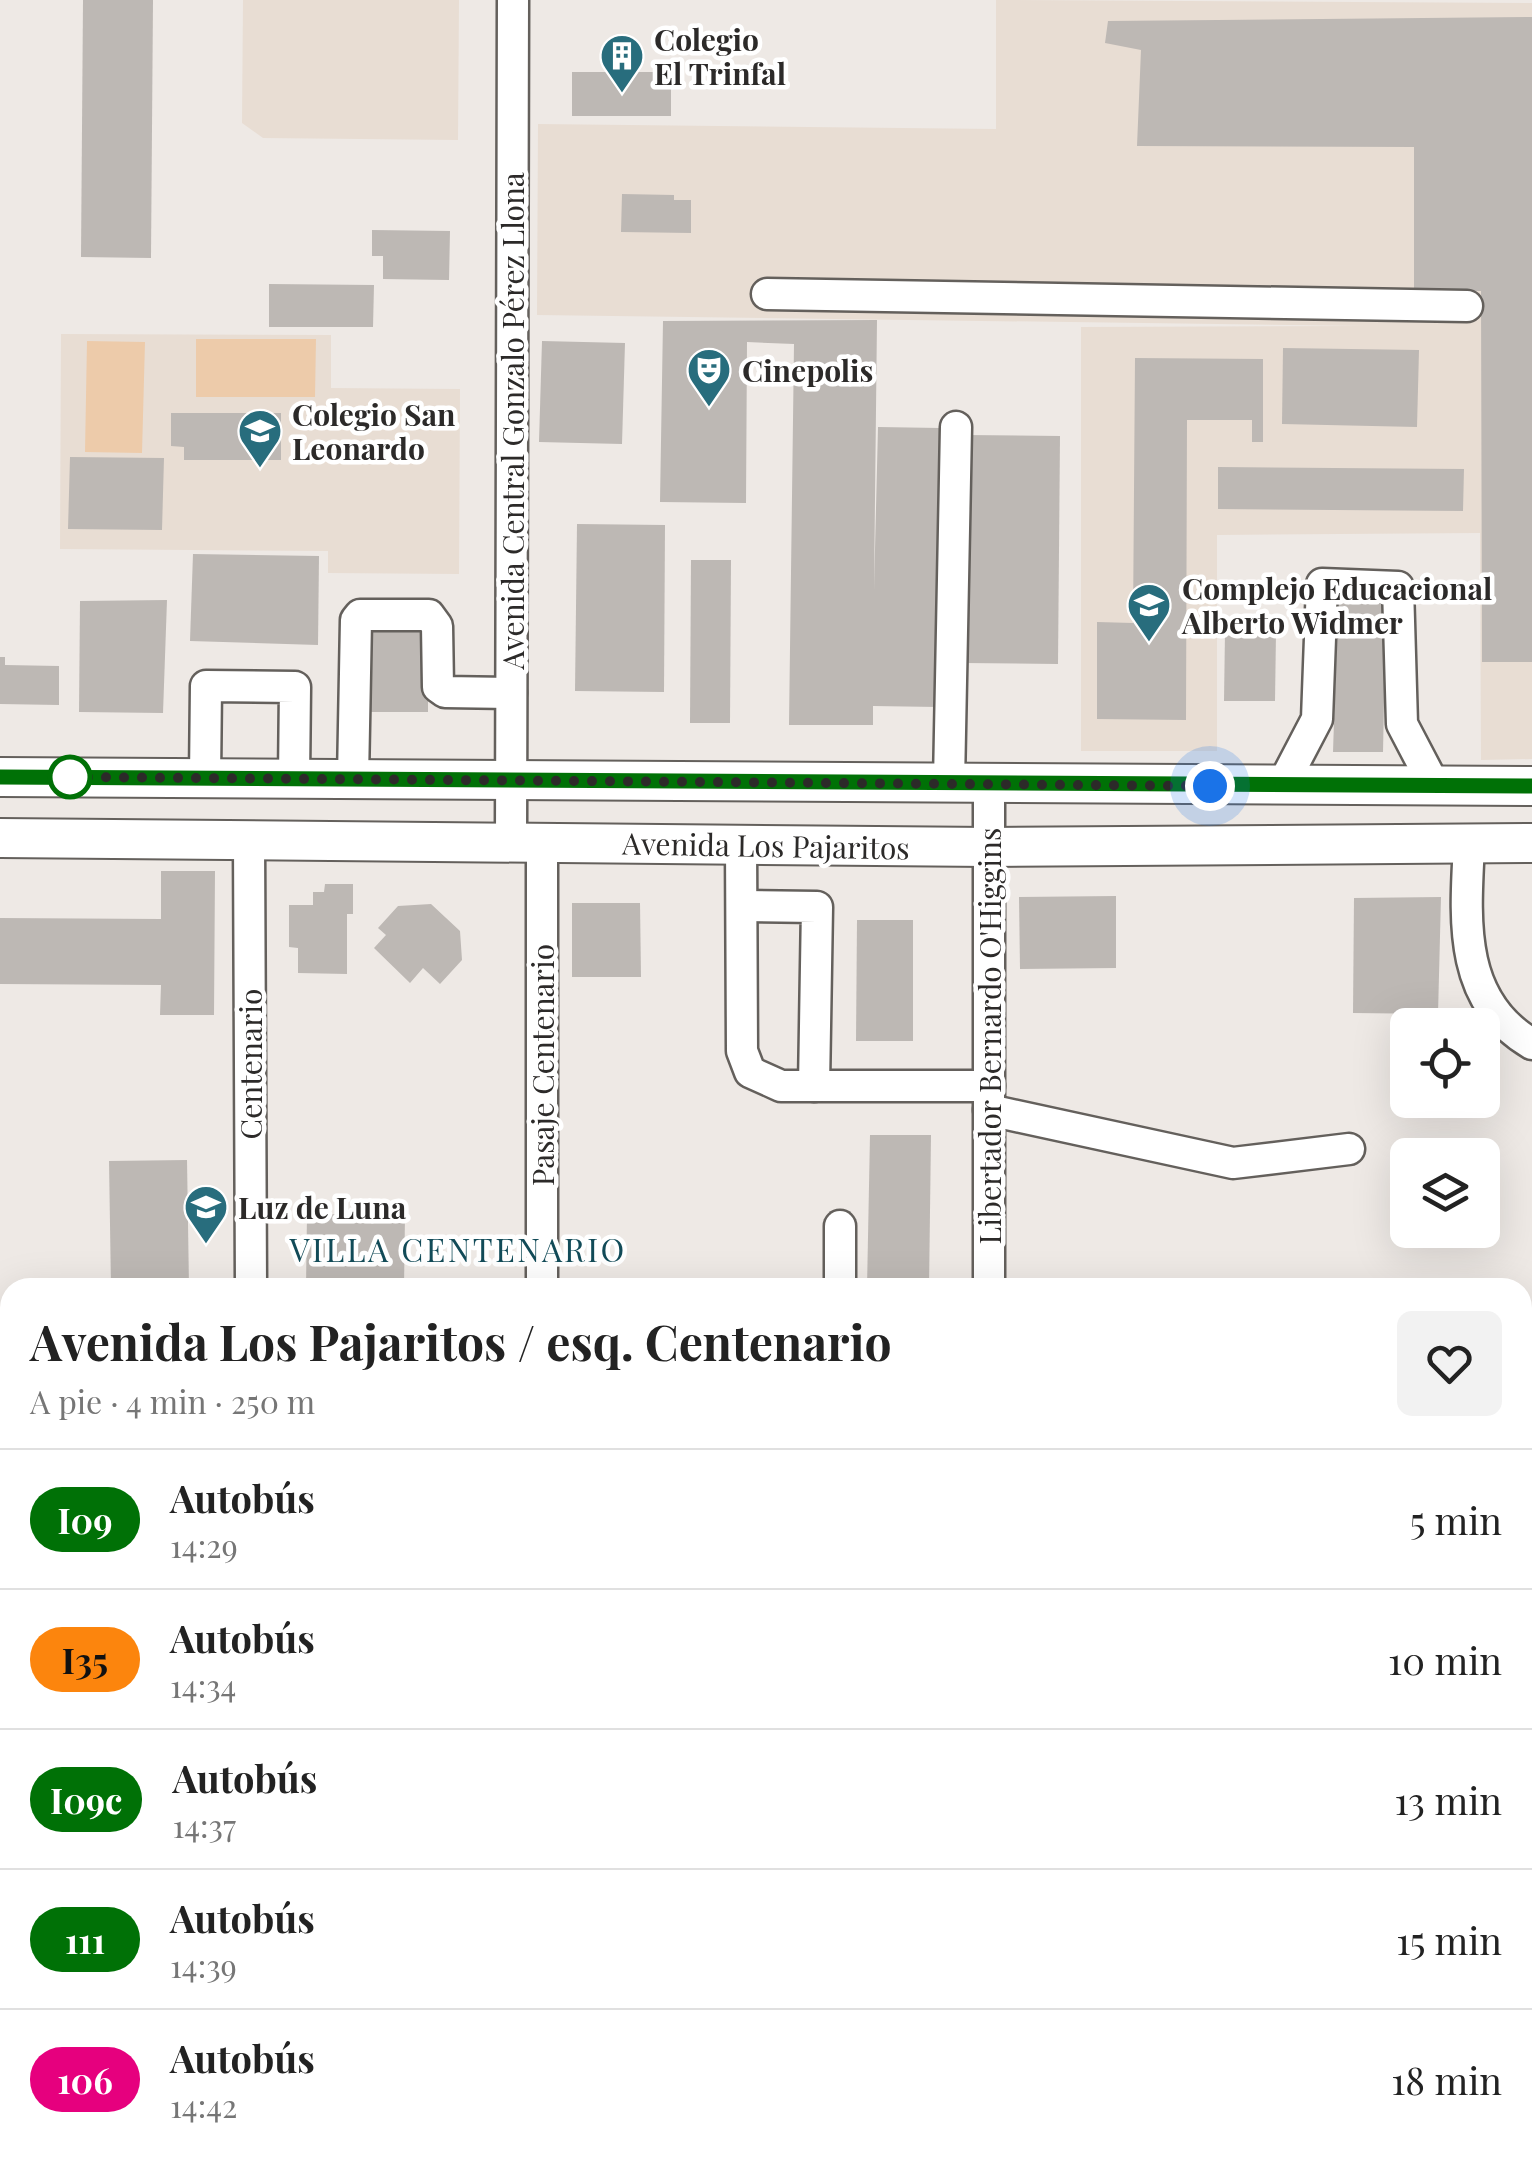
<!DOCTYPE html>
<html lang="es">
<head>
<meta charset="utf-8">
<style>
  :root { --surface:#fff; --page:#f2f2f2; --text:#222; --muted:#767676; --line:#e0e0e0 }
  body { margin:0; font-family:"Playfair Display",serif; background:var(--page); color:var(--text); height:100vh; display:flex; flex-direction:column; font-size:38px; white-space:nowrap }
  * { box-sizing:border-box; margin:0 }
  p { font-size:32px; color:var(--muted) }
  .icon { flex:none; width:55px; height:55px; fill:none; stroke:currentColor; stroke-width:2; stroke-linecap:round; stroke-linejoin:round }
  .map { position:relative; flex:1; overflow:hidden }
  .drawer { position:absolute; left:0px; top:1278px; width:1532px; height:892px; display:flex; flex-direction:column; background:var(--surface); border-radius:30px 30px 0 0; box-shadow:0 10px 40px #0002 }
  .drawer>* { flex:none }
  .badge { padding:0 20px; border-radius:32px; font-size:35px; line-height:65px }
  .controls { position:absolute; left:1390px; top:1008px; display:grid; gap:20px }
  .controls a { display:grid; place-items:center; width:110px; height:110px; border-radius:15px; background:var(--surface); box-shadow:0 10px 40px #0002; font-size:50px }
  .you { position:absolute; width:50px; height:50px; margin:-25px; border:8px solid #fff; border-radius:50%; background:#1a73e8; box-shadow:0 0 0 15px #1a73e833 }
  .map>.badge { position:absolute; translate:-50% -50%; box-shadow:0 0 0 5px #fff }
  .round { display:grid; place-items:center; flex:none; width:105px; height:105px; border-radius:15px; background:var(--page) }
  .head { display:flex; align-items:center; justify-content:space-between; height:170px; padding:0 30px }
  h1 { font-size:48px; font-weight:700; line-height:75px }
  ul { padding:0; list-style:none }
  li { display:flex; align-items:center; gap:30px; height:140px; padding:0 30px; border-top:2px solid var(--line) }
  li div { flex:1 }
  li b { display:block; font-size:38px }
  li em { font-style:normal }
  li .badge { min-width:110px; font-weight:700; text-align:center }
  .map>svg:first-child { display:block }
  .built { fill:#e8ddd3 }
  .green { fill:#edcbaa }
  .building { fill:#bdb8b4 }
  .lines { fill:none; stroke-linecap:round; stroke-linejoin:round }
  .minor-casing { stroke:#64605c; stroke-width:35 }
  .major-casing { stroke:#64605c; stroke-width:42 }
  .minor { stroke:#fff; stroke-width:30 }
  .major { stroke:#fff; stroke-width:38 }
  .line-casing { stroke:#fff; stroke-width:22 }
  .line { stroke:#007106; stroke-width:15 }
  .walk { stroke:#2c2a29; stroke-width:10; stroke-dasharray:0 18 }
  .stop-dot { fill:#fff; stroke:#007106; stroke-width:5 }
  .labels { text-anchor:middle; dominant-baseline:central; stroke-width:9; stroke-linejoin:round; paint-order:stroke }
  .poi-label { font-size:30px; font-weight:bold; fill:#2c2a29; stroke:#fff; text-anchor:start }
  .street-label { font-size:30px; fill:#2c2a29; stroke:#fff }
  .neighbourhood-label { font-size:32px; letter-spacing:2.5px; fill:#124b58; stroke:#fff }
</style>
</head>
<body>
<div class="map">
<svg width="1532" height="2168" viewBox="0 0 1532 2168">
  <rect width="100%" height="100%" fill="#eee9e5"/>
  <g class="built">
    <polygon points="243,0 459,0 458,140 263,138 242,123"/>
    <polygon points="996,0 1532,3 1532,759 1481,760 1480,533 1217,535 1217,751 1081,751 1081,327 1365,326 537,315 538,124 996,129"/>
    <polygon points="61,334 331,335 331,388 460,389 459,574 328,573 328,551 60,549"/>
    <rect x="0" y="1443" width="10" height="206"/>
  </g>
  <g class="green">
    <polygon points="196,339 316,339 315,397 196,397"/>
    <polygon points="87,341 145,342 142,453 85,452"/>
  </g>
  <g class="building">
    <polygon points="83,0 153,0 151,258 81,257"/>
    <polygon points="1532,17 1532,662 1482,662 1481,291 1414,292 1414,147 1137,146 1141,50 1105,43 1108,21"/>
    <rect x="572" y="72" width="99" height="44"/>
    <polygon points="622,194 674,195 674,200 691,200 691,233 621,232"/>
    <polygon points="372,230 450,231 449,280 383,279 383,256 372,256"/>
    <polygon points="269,284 374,285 373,327 269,327"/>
    <polygon points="877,320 874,590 878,427 940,428 938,707 873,706 873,725 789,725 794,344 747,342 746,503 660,502 663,321"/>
    <polygon points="542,341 625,343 622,444 539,442"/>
    <polygon points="1283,348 1419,350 1417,427 1282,424"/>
    <polygon points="1135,358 1263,359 1263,442 1252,442 1252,420 1187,420 1186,720 1097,719 1097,622 1133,623"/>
    <polygon points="171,413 281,413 281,460 184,460 184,447 171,446"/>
    <polygon points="965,435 1060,436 1058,664 963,663"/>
    <polygon points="70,457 164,458 162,530 68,529"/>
    <polygon points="1218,467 1464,469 1463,511 1218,509"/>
    <polygon points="577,524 665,525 664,692 575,691"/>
    <polygon points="193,554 319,556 318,645 190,641"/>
    <polygon points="691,560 731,560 730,723 690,723"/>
    <polygon points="167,600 163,713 79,712 80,601"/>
    <polygon points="1338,601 1386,602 1383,752 1333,752"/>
    <polygon points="370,624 428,625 428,712 369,712"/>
    <polygon points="1225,632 1276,632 1275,701 1224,701"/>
    <polygon points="0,657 5,657 5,665 59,666 59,705 0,704"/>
    <polygon points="161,871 215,871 214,1015 160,1015 161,985 0,984 0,918 161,919"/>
    <polygon points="325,884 353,884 353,914 347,914 347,974 298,973 298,948 289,947 289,905 313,905 313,892 324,892"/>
    <polygon points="1116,896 1116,968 1020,969 1019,897"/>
    <polygon points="1441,897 1438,1014 1353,1013 1354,898"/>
    <polygon points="572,903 640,903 641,977 572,977"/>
    <polygon points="431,904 460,931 462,960 440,984 423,968 410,983 374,948 386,935 378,928 398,906"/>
    <polygon points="857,920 913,920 913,1041 856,1041"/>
    <polygon points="870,1135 931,1135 929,1288 867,1288"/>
    <polygon points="187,1160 189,1288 111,1288 109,1161"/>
    <polygon points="307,1214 405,1215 404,1288 306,1288"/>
    <rect x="0" y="1328" width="10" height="65"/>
    <rect x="0" y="1562" width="10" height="57"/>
    <rect x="444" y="2160" width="144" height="8"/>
  </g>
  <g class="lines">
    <defs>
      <g id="minor">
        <polyline points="767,294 1467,306"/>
        <polyline points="205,778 206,686 295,687 294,779"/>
        <polyline points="353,779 356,620 360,615 429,615 437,626 438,687 445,692 511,693"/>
        <polyline points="949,783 956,427"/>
        <polyline points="1282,786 1317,719 1322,584 1398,587 1402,724 1435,787"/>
        <polyline points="249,840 251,1288"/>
        <polyline points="511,842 513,0"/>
        <polyline points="542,842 542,1288"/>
        <polyline points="741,844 742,1051 750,1072 781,1086 989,1086"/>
        <path d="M1469,845C1465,920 1458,1001 1532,1044"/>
        <polyline points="742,906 817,907 814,1086"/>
        <polyline points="989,1110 1233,1163 1349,1149"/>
        <polyline points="840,1226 840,1288"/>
        <polyline points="989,1288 989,784"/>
        <polyline points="0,1405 10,1406"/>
        <polyline points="1522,1462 1532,1462"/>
        <polyline points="1522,1638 1532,1638"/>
        <polyline points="1522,1792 1532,1792"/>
        <polyline points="1522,1977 1532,1977"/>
        <polyline points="0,1986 10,1986"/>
        <polyline points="252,2160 252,2168"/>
        <polyline points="986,2160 986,2168"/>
        <polyline points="1425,2168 1425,2160"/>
        <polyline points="1447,2168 1447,2160"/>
      </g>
      <g id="major">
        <polyline points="0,777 1532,786"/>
        <polyline points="0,838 989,847 1532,843"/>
      </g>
    </defs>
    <use href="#minor" class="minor-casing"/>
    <use href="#major" class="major-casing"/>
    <use href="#minor" class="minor"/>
    <use href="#major" class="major"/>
  </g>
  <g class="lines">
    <defs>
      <polyline id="line" points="0,777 1532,786"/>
    </defs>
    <use href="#line" class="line-casing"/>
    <use href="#line" class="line"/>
    <polyline class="walk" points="70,777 1210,786"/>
  </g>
  <defs>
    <symbol id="building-pin" viewBox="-11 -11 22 30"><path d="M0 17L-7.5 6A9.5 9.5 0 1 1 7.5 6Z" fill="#286d7d" stroke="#fff"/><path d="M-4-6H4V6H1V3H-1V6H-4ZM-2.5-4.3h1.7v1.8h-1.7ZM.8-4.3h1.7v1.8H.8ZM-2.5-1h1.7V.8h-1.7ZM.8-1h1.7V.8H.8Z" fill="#fff"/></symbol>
    <symbol id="theatre-pin" viewBox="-11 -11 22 30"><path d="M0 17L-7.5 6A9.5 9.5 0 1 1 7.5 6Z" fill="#286d7d" stroke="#fff"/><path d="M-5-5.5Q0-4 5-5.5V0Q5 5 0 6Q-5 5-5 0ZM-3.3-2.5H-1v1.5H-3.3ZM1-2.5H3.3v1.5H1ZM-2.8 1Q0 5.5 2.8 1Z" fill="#fff"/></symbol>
    <symbol id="school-pin" viewBox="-11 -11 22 30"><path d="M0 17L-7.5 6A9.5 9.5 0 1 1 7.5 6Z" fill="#286d7d" stroke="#fff"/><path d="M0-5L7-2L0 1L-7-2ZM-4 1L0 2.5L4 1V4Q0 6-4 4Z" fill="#fff"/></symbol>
  </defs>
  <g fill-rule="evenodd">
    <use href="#building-pin" x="597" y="31" width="50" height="68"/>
    <use href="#theatre-pin" x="684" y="345" width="50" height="68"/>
    <use href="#school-pin" x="235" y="406" width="50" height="68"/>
    <use href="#school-pin" x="1124" y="580" width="50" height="68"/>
    <use href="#school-pin" x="181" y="1182" width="50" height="68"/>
  </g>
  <circle class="stop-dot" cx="70" cy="777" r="20"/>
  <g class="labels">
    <g class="poi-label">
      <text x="654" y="39">Colegio<tspan x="654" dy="34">El Trinfal</tspan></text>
      <text x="742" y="370">Cinepolis</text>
      <text x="292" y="414">Colegio San<tspan x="292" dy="34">Leonardo</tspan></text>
      <text x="1182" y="588">Complejo Educacional<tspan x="1182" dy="34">Alberto Widmer</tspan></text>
      <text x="238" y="1207">Luz de Luna</text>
    </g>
    <g class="street-label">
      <text transform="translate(512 421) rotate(-90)">Avenida Central Gonzalo Pérez Llona</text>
      <text transform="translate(766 845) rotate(1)">Avenida Los Pajaritos</text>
      <text transform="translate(989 1036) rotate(-90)">Libertador Bernardo O'Higgins</text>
      <text transform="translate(250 1064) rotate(-90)">Centenario</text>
      <text transform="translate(542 1065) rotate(-90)">Pasaje Centenario</text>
    </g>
    <g class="neighbourhood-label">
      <text x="458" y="1248">VILLA CENTENARIO</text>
    </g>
  </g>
</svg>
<div class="controls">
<a><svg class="icon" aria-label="locate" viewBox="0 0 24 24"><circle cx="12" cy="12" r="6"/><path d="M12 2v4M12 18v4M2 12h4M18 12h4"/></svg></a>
<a><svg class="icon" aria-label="layers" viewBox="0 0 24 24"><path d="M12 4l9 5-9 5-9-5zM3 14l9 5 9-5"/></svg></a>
</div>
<div class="you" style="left:1210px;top:786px"></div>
<section class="drawer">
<div class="head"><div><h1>Avenida Los Pajaritos / esq. Centenario</h1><p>A pie · 4 min · 250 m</p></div><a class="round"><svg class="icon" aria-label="heart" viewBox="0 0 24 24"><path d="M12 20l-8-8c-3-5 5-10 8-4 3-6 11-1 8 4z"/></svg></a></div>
<ul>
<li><span class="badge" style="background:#007106;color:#fff">I09</span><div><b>Autobús</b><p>14:29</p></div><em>5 min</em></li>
<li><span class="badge" style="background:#fc850d;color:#111">I35</span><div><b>Autobús</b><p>14:34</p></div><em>10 min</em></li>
<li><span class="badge" style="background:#007106;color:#fff">I09c</span><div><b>Autobús</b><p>14:37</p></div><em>13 min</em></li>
<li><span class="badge" style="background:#007106;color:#fff">111</span><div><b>Autobús</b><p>14:39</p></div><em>15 min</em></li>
<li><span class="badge" style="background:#e6007e;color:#fff">106</span><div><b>Autobús</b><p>14:42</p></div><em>18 min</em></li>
</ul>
</section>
</div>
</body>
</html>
